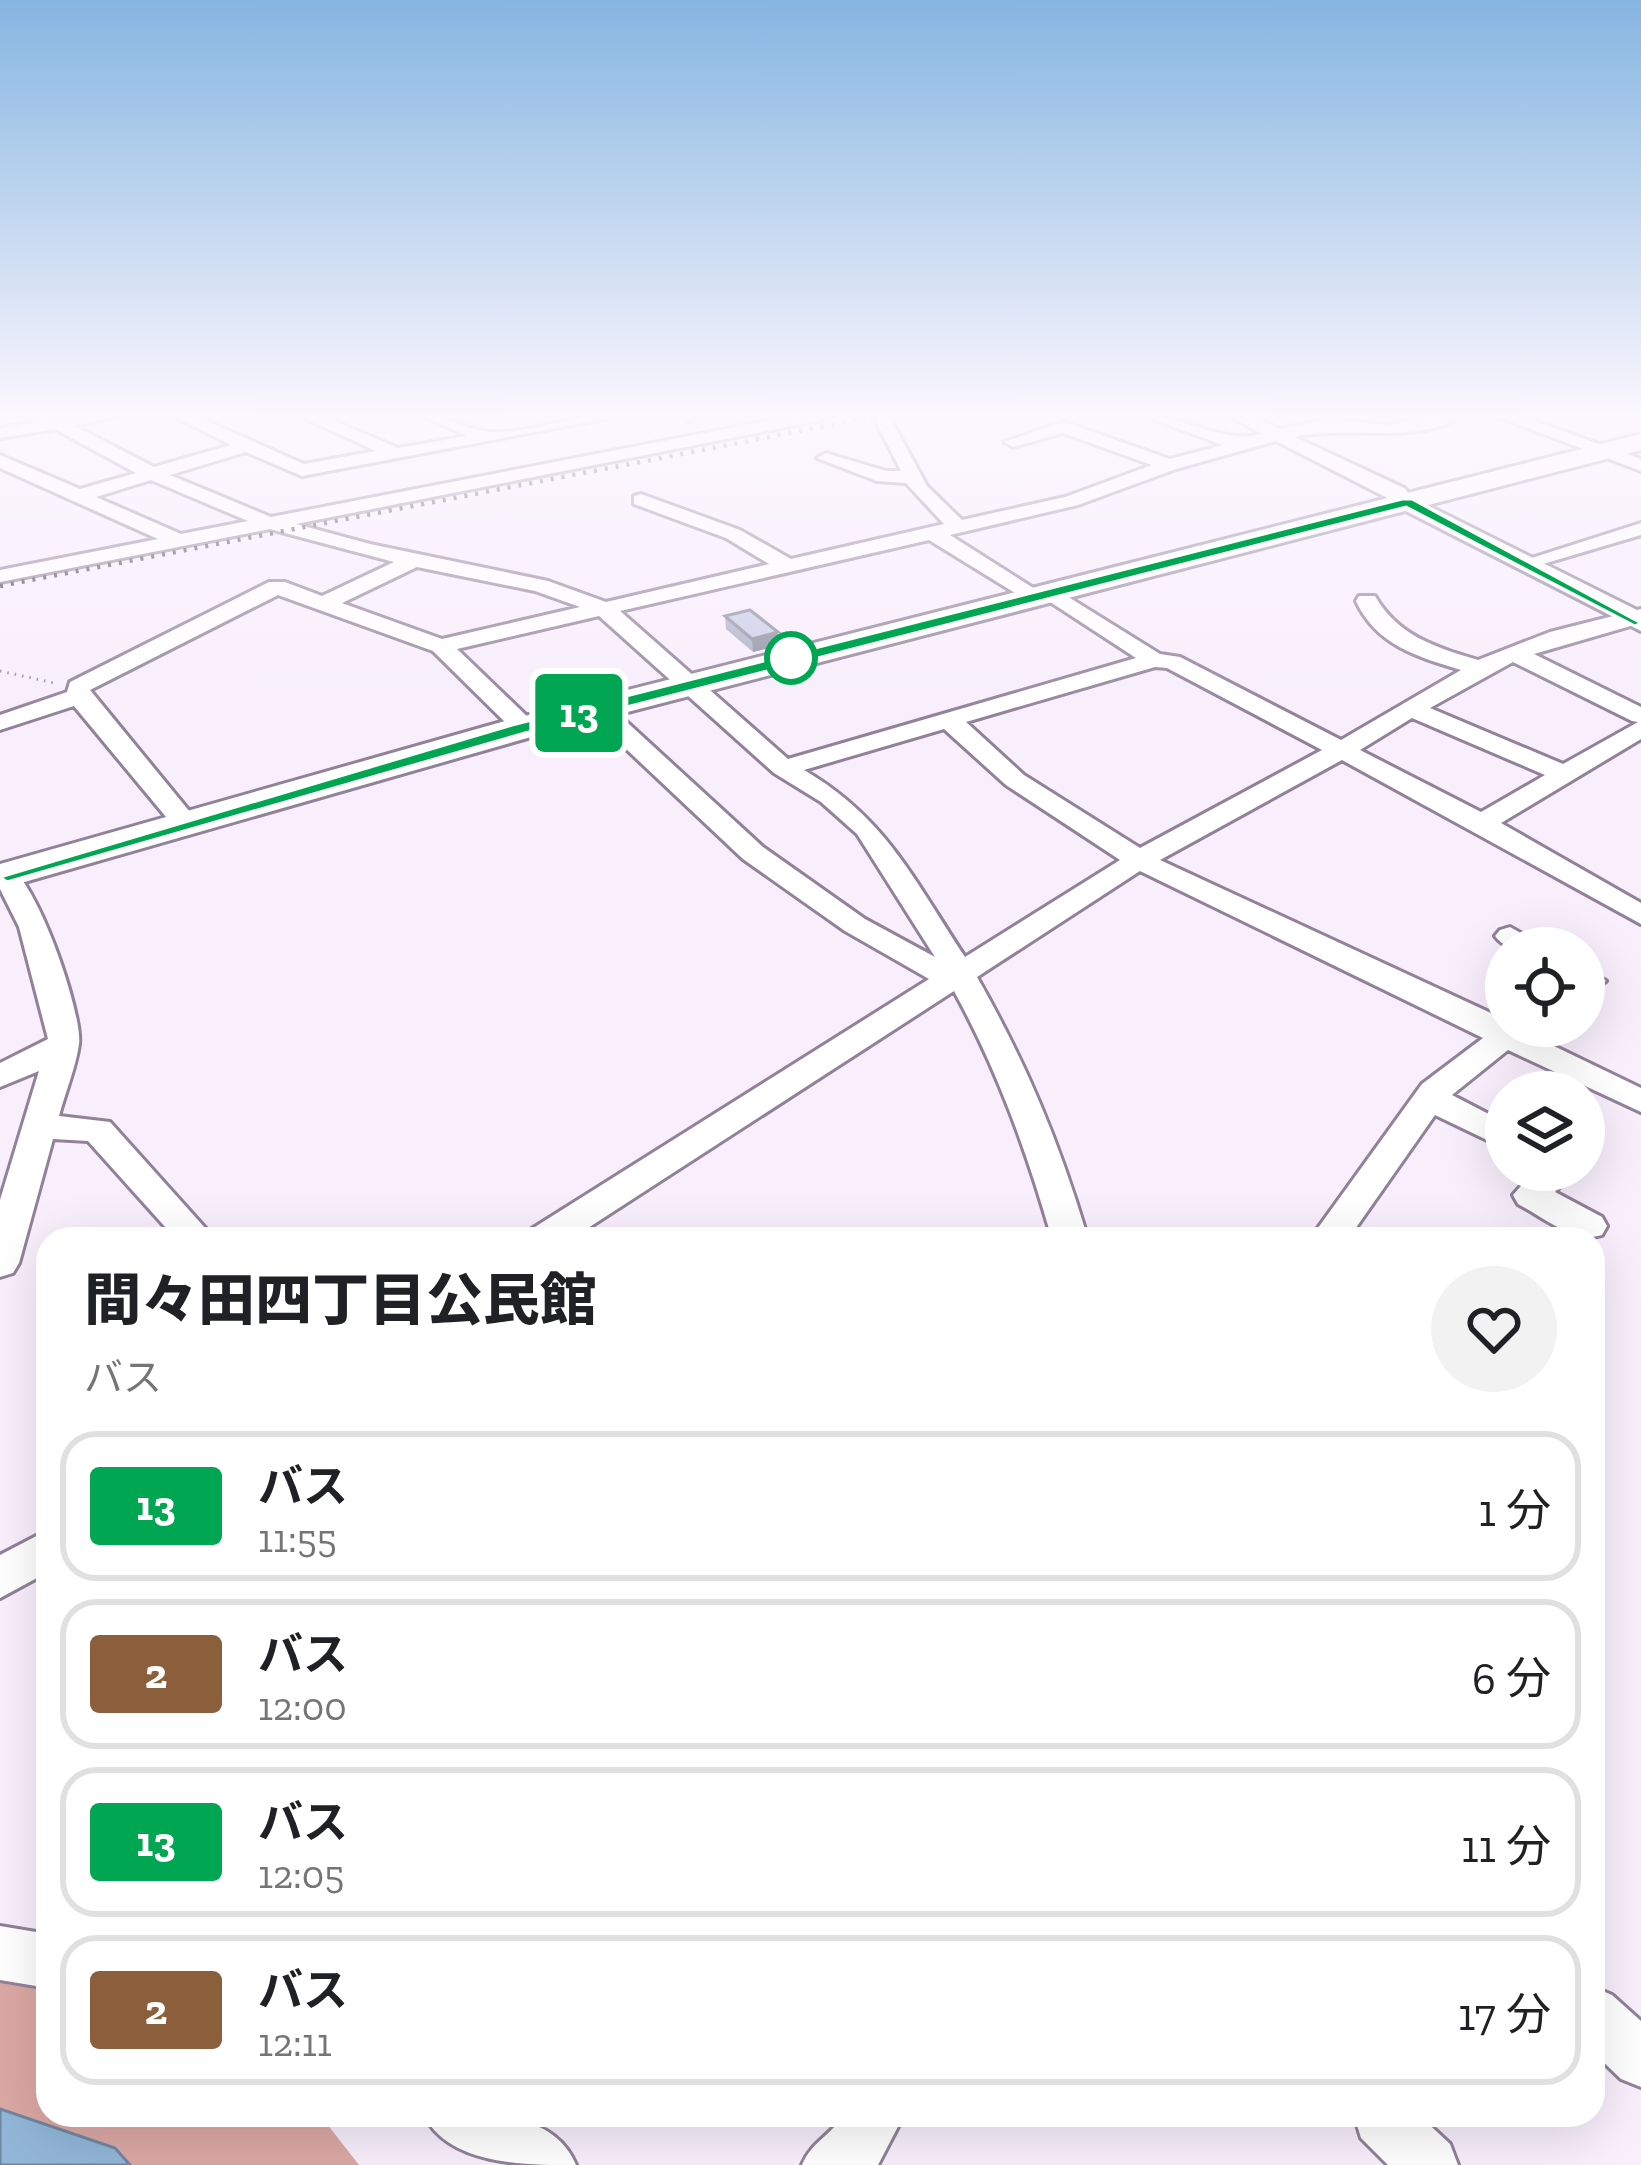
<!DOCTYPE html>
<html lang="ja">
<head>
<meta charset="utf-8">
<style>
  :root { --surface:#fff; --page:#f2f2f2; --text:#202124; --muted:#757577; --line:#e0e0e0 }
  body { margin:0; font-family:"Zilla Slab","Noto Sans JP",serif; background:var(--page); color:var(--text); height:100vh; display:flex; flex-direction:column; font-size:45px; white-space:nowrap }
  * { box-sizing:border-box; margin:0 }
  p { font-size:39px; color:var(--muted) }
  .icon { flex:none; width:66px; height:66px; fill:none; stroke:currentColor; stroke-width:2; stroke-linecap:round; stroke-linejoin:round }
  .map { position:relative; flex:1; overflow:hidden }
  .sheet { position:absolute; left:36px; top:1227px; width:1569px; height:900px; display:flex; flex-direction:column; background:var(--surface); border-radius:36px; box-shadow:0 12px 48px #0002 }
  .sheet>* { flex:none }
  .badge { padding:0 24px; border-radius:9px; font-size:42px; line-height:78px }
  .controls { position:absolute; left:1485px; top:927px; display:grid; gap:24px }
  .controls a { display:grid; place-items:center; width:120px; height:120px; border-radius:50%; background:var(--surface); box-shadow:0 12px 48px #0002; font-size:60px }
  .map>.badge { position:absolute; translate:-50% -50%; box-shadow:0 0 0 6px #fff }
  .round { display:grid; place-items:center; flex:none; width:126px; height:126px; border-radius:63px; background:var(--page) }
  .head { display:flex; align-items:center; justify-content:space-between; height:204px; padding:0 48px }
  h1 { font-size:57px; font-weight:800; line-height:90px }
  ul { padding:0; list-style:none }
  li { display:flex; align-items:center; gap:36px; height:150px; margin:0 24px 18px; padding:0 24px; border:6px solid var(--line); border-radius:36px }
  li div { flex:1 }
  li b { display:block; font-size:45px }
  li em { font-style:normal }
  li .badge { min-width:132px; font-weight:700; text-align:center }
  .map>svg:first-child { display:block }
  .forest { fill:#dba8a4 }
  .water { fill:#92b6d7; stroke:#7087a1; stroke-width:3 }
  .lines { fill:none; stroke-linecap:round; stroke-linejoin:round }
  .minor-casing { stroke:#918299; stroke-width:6 }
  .major-casing { stroke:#918299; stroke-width:6 }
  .highway-casing { stroke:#918299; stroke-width:6 }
  .path { stroke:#978f9a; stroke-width:3; stroke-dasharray:1.5 6; stroke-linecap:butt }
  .minor { fill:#fff; fill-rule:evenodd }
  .major { fill:#fff; fill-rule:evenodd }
  .highway { fill:#fff; fill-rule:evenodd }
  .rail { stroke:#46404a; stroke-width:4.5; stroke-dasharray:3 8; stroke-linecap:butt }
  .wall { fill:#aeb0c8 }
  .shaded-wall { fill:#8d90a2 }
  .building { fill:#cacde8; stroke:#8d90a2; stroke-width:3 }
  .line { fill:#00a651; stroke:#fff; stroke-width:3 }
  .stop-dot { fill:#fff; stroke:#00a651; stroke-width:6 }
</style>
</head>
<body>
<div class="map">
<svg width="1641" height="2165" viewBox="0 0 1641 2165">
  <rect width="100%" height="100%" fill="#f8eefc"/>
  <polygon class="forest" points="0,1957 48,1965 48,2115 320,2115 359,2165 0,2165"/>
  <polygon class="water" points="0,2109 115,2148 130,2165 0,2165"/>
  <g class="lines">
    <defs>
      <g id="minor">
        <path d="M32,414L60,418L124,414L75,426L154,467L231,445L170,414H191L304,464L376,451L296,414H318L398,448L467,436L419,414C445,414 466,430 490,432C532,434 581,411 630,414L302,476L246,452L170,475L271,517L803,414H835L827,419L296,524L370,544L548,581L606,602L769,564L726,538L634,504V496L641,494L740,530L791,559L944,524L906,483L877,481L817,458L826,453L886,471H901L872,414H888L927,486L962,520L1065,497L1152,465L1063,433L1013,447L1004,442L1064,422L1170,459L1223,445L1139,414C1180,414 1222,445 1262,434L1226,414H1247L1280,429L1328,419L1390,425L1436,414H1464C1422,446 1346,425 1295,437L1404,488L1417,502L1407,508L1276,441L1176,469L1078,505L950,535L1038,591L1041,596L1030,602L929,540L620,611L788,759L1136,658L1041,596V586L1049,585L1160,654L1180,657L1341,740L1461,670C1418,657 1376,645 1356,601L1359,596H1375C1398,636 1435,647 1478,660L1550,632L1641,609V623L1534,654L1641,707V739L1501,823L1641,903V924L1342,760L1160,860L1506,1020V1026H1535L1529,1034L1641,1088V1112L1508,1050L1452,1095L1506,1123V1149L1435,1115L1348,1239H1310L1422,1084L1483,1038L1140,871L977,977C1027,1065 1059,1142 1088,1239H1052C1027,1152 998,1071 954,991L571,1239H525L530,1230L929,979L845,931L743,859L588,713V703H606L763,847L865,919L935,957L857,834L821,802L774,773L599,616L457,649L533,722L536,727L533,732H515L433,651L278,595L90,690L199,823L186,831L176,829L74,706L0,730V715L67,692L70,682L269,582H285L322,596L394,562L270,529L0,582V570L158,539L0,468V455L80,489L136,473L55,429L0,438V428L40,421ZM151,480L248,521L181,534L96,497ZM417,567L535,591L580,607L442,639L342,603ZM1513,662L1632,721L1638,722L1563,764L1430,708ZM1155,667L1167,668L1322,750L1140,848L1024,775L966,722ZM1412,718L1545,775L1481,812L1360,750ZM944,729L1006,785L1120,860L965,957C914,880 886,818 804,770Z"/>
        <polygon points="681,414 705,414 688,421"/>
        <polygon points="1491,414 1515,414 1641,459 1641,471"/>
        <polygon points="1641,523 1641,535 1526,569 1516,563"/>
        <path d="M7,867C35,874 83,1014 79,1044C76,1067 65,1093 59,1116L110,1122L215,1239H176L88,1141L53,1139L19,1263L13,1273L0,1277V1200L39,1071L0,1087V1063L48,1039L19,927L0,889V868Z"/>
        <path d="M1510,927L1547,948C1528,948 1507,953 1495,936L1500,930Z"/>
        <polygon points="1584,968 1606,981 1584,995"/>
        <path d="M1535,1170H1574L1555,1192L1602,1217L1607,1226L1602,1235C1574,1244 1543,1217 1518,1204L1513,1195Z"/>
        <polygon points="48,1530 48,1572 0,1598 0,1555"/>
        <polygon points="0,1926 48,1934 48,1988 0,1980"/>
        <polygon points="1593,1987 1612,1995 1641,2021 1641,2087 1621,2079 1593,2052"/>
        <path d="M424,2115C477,2115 552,2107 576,2165C523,2165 449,2165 424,2115Z"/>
        <path d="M843,2115H904L878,2165H802C812,2141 830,2137 843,2115Z"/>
        <polygon points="1354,2115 1419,2115 1450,2144 1458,2165 1388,2165 1361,2138"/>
      </g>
      <polygon id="major" points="1407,495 1641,612 1641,631 1398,507 1395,502 1398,497"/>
      <polygon id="highway" points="1641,434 1641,450 531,737 0,889 0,864 505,721"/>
    </defs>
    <use href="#minor" class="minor-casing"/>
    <use href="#major" class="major-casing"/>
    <use href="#highway" class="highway-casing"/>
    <polyline class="path" points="0,671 54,683"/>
    <use href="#minor" class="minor"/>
    <use href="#major" class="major"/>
    <use href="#highway" class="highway"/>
    <polyline class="rail" points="0,586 888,414"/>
  </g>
  <polygon class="wall" points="725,616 778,632 778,646 753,652 726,629"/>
  <polygon class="shaded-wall" points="778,632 778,646 753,652 752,639"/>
  <polygon class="building" points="750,610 778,632 752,639 725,616"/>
  <linearGradient id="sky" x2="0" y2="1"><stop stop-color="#85b5e1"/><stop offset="0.58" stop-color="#fcf7fe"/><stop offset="1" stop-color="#fcf7fe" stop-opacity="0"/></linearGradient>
  <rect width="1641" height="717" fill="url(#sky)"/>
  <polygon class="line" points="1402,499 1412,499 1641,623 1635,626 1406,507 525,733 7,882 0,877 512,725"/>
  <circle class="stop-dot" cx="791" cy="658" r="24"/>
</svg>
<div class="controls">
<a><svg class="icon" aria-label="locate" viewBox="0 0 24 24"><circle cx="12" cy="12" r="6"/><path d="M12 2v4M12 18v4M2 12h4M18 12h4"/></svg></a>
<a><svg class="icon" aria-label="layers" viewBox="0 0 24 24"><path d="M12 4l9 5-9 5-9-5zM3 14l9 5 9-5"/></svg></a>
</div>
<b class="badge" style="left:579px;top:713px;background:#00a651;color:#fff">13</b>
<section class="sheet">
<div class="head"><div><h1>間々田四丁目公民館</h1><p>バス</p></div><a class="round"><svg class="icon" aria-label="heart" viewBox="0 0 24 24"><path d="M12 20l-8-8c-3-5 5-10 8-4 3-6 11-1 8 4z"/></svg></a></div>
<ul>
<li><span class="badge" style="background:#00a651;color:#fff">13</span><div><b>バス</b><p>11:55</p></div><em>1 分</em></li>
<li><span class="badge" style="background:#8b5e3c;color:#fff">2</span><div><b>バス</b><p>12:00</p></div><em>6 分</em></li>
<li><span class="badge" style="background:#00a651;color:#fff">13</span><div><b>バス</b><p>12:05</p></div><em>11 分</em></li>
<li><span class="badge" style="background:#8b5e3c;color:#fff">2</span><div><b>バス</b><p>12:11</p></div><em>17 分</em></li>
</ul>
</section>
</div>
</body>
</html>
